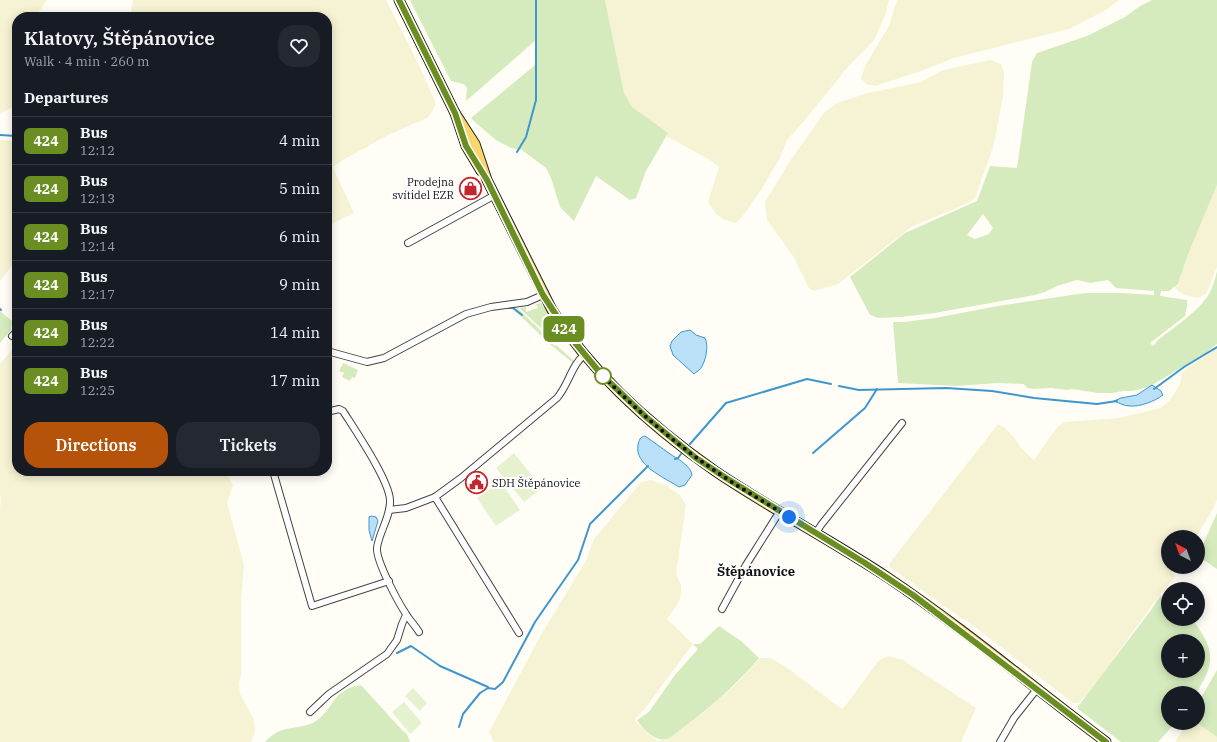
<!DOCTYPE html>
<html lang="en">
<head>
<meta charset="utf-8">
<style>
  :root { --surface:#171b24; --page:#242831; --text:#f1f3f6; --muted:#9ea1a6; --line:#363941; --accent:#b45309 }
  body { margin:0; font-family:"IBM Plex Serif",serif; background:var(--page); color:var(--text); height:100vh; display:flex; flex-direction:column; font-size:15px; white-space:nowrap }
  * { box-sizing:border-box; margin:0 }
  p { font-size:13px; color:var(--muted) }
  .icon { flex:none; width:22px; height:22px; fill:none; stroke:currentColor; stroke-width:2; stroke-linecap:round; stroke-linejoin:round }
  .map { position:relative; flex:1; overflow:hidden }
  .details { position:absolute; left:12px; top:12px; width:320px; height:464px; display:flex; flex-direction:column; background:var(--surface); border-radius:16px; box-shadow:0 2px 10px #0003 }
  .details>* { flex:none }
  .badge { padding:0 8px; border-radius:6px; font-size:14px; line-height:26px }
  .needle { width:26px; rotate:319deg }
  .fabs { position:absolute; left:1161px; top:530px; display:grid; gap:8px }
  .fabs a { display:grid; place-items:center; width:44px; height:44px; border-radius:50%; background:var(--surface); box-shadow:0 2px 10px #0003; font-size:20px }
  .you { position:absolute; width:20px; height:20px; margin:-10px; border:3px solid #fff; border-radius:50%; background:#1a73e8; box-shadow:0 0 0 6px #1a73e833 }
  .map>.badge { position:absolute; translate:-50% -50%; box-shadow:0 0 0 2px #fff }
  h2 { padding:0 12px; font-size:15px; line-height:36px }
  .round { display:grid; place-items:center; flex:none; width:42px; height:42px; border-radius:16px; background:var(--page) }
  .overview { display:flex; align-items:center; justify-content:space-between; height:68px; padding:0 12px }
  h1 { font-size:19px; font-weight:600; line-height:30px }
  .cta { display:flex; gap:8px; margin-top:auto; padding:8px 12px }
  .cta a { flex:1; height:46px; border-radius:16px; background:var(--accent); color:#fff; font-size:16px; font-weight:600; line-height:46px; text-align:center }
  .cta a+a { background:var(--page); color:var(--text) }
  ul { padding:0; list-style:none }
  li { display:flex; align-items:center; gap:12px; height:48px; padding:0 12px; border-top:1px solid var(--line) }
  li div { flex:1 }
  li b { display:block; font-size:15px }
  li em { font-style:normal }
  li .badge { min-width:44px; font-weight:700; text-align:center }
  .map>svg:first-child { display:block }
  .farmland { fill:#f6f3d4 }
  .green { fill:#d5ebbd; fill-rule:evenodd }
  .pitch { fill:#e6f2cf }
  .water { fill:#b9e0f7; stroke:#3f96cf }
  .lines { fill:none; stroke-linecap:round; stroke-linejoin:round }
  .stream { stroke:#3f96cf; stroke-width:2 }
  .minor-casing { stroke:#444; stroke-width:8 }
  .primary-casing { stroke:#222; stroke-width:11 }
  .minor { stroke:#fff; stroke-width:6 }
  .primary { stroke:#f9d66b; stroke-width:9 }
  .line-casing { stroke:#fff; stroke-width:9 }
  .line { stroke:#6b8e23; stroke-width:6 }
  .walk { stroke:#111; stroke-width:4; stroke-dasharray:0 7.2 }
  .stop-dot { fill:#fff; stroke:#6b8e23; stroke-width:2 }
  .labels { text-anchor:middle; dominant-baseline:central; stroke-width:4; stroke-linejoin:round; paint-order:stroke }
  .poi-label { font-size:11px; fill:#111; stroke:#fff; text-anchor:end }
  .quarter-label { font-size:13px; font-weight:bold; fill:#111; stroke:#fff }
</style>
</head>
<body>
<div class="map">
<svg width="1217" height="742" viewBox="0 0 1217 742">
  <rect width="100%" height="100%" fill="#fffdf5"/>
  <g class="farmland">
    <polygon points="0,0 47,0 35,17 17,17 17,101 15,106 1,113 0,113"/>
    <polygon points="133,0 386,0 417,61 435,101 435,105 432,112 427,118 390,134 343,160 333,167 334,170 354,213 327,226 327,17 130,17"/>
    <polygon points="605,0 889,0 885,16 874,40 847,68 805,120 787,140 780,158 761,190 742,217 736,223 725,220 717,215 708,202 719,167 710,160 666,136 667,134 632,107 624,93"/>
    <polygon points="897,0 1119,0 1104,11 1069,29 954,58 921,71 875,86 866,84 861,78 866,64 889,26"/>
    <polygon points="990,60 1001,64 1004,72 1003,97 994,144 975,198 968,203 911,227 838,284 814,291 809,288 793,256 767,220 765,202 790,161 824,113 837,103 852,98 868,93 921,82 943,70"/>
    <polygon points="0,140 17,141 17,259 0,281"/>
    <polygon points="1217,185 1217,267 1206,294 1198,298 1184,295 1178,291 1175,287 1178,284 1187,257"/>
    <polygon points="1217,348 1217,499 1214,507 1196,537 1168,537 1168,567 1176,567 1172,572 1175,577 1157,598 1090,692 1078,703 1073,703 966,620 961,618 890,567 889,564 998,424 1005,428 1016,440 1020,447 1034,460 1057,427 1065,422 1119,418 1160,408 1168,402 1174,394 1180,384 1182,372"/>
    <polygon points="12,350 17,357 17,471 225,471 233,485 227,503 244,565 241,599 241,674 239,684 240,694 254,720 255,732 251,742 0,742 0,509 1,497 0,496 0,364"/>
    <polygon points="651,480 667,486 680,495 686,505 676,574 681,585 681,592 680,599 675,608 667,619 693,644 643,711 634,720 657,741 667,739 704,712 734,686 760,658 771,658 789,669 842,709 846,705 879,660 889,656 903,660 976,708 961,742 494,742 489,732 542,633 586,561 594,539 641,482"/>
    <polygon points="1191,723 1197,723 1217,737 1217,742 1175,742 1186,726"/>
  </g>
  <g class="green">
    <polygon points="410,0 605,0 624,93 632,107 668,133 646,171 636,198 630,200 596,176 574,221 560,207 551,178 546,168 522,150 511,148 496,140 477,124 471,118 534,66 536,60 536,40 466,101 467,88 464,84 451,81"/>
    <path d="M1152,0H1217V185L1187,257L1178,284L1169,291H1161L1160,296L1187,300V307L1185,316L1150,343L1153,346L1158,340C1172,329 1200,310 1209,294C1213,287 1215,279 1217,271V344L1204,354L1149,387L1132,391H1123L1112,393H1098L1072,389L1067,390L1051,388L1033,389L1027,388L1024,384L998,383L956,386L898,383L893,322H905L935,318L998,306L1085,293H1120L1154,295V291L1116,288L1108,280L1090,283L1077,280L1057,286L1045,292L1035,295L935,313L900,317L878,318L870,315L850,277L905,233L977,201L990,166L1017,168L1032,62L1037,53L1087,36L1125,17L1140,6ZM983,214L993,228L989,234L975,239L967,235Z"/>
    <polygon points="541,303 546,308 559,335 557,337 555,335 553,336 555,339 554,340 519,308 526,307 526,312 538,308 536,304"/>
    <polygon points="515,306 553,342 552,343 555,346 556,345 574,361 573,363 552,346 511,307"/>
    <polygon points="0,311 12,321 11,330 0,343"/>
    <polygon points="343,363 358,370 355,378 352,377 350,381 342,377 344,373 339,371"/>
    <polygon points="1217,513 1217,569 1201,558 1201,549"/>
    <path d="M1160,596L1168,602V619H1192C1214,648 1217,662 1196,693H1168V723H1175L1158,742H1121L1077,708L1151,610ZM1168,641H1198V671H1168Z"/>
    <path d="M719,626L741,641L759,658C736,685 710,708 681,729C677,732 671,738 666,739C655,742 642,728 637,720L649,712L675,675L698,649L693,644H700Z"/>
    <polygon points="1217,670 1217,737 1197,723 1198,723 1198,703"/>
    <path d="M361,685L402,730L407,734L410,742H265C283,722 298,732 316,721C334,709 332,689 361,685Z"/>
  </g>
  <g class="pitch">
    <polygon points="514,453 542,488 524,502 496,468"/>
    <polygon points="501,482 520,510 496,526 477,498"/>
    <polygon points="413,688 427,703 420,711 405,696"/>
    <polygon points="404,702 422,723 410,734 392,712"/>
  </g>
  <g class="water">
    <path d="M690,330L696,335L705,338C709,346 706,360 701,368C700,370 696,372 694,374L673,355L670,346L672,341L681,332Z"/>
    <path d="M1152,385L1161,391L1163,395C1155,401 1140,407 1130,406C1124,406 1119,403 1114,401L1121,398L1137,395Z"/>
    <path d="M645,436L673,456C679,459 692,468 692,475L685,485L679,487C665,478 634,465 638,445C639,440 640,437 645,436Z"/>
    <polygon points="371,516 376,517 378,521 372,541 369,530 369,517"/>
  </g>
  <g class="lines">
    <g class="stream">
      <polyline points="0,135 17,136"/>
      <polyline points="517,152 526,137 536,100 536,0"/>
      <polyline points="508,308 513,308 522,315"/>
      <polyline points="0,309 1,310"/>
      <polyline points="839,386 859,390 946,388 992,391 1034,398 1097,404 1117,401"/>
      <polyline points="1154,389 1184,367 1217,347"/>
      <polyline points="690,444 726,403 807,379 831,384"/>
      <polyline points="813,453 865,408 877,389"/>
      <polyline points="675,459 678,458 681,454"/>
      <polyline points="397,653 411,646 440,666 488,687"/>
      <polyline points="459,727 463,714 480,693 488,688 495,689 503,682 535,622 578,560 590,524 648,466"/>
    </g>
    <defs>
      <g id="minor">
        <polyline points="408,243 495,195"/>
        <polyline points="12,336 17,331"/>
        <polyline points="327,351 367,362 384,358 466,314 491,307 527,302 543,295"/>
        <path d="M327,412L339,409L343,411C355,430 389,480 390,500C391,516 379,532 377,548C376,561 398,602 406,614C410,621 415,625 419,632"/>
        <polyline points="273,471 312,606 389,581"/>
        <polyline points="435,497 519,633"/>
        <path d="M389,510L406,508L435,497L461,478L557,398C569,384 571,366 584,355"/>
        <polyline points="816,533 821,525 902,423"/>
        <polyline points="722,609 746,565 780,511"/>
        <polyline points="310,712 329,694 387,654 397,640 402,624 406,615"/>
        <polyline points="1000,742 1014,718 1037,689"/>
      </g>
      <g id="primary">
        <polyline points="399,0 455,113 466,146 481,171"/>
        <path d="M455,113L475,144L487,180L552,310C593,375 652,427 715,471C771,509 831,540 887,577C963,628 1033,687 1106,742"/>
      </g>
    </defs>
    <use href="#minor" class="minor-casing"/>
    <use href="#primary" class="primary-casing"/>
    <use href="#minor" class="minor"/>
    <use href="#primary" class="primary"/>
  </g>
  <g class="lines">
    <defs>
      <polyline id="line" points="399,0 455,113 466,146 487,180 543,295 572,339 601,374 646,417 696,458 726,478 865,563 913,595 1106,742"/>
    </defs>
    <use href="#line" class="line-casing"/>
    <use href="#line" class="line"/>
    <path class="walk" d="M603,376L601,374C636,410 673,442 714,470C738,487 764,502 789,517"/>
  </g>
  <defs>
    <symbol id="shop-ring" viewBox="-11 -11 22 22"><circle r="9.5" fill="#fff" stroke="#c4262e" stroke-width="1.5"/><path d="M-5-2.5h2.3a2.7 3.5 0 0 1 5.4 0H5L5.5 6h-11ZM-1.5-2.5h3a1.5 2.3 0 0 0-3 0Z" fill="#c4262e"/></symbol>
    <symbol id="civic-ring" viewBox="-11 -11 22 22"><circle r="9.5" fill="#fff" stroke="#c4262e" stroke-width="1.5"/><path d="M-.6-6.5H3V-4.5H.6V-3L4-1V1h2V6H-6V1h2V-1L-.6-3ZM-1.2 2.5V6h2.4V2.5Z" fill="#c4262e"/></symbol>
  </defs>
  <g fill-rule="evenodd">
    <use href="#shop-ring" x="458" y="176" width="25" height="25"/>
    <use href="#civic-ring" x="464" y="470" width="25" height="25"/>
  </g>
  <circle class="stop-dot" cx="603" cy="376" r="8"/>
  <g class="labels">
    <g class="poi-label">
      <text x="454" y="182">Prodejna<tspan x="454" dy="13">svítidel EZR</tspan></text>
      <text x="492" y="483" text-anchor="start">SDH Štěpánovice</text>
    </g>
    <g class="quarter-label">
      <text x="756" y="571">Štěpánovice</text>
    </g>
  </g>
</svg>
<div class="fabs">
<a><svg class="needle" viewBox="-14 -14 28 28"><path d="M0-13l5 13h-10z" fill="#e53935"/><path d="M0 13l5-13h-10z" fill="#9ea1a6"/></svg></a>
<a><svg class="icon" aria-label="locate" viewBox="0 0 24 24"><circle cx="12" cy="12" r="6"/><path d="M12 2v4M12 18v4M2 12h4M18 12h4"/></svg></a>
<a>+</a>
<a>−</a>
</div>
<div class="you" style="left:789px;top:517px"></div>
<b class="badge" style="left:564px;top:329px;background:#6b8e23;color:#fff">424</b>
<section class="details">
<div class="overview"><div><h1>Klatovy, Štěpánovice</h1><p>Walk · 4 min · 260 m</p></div><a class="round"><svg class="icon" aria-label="heart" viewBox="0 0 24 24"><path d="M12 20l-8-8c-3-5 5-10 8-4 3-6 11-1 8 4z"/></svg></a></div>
<h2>Departures</h2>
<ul>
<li><span class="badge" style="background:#6b8e23;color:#fff">424</span><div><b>Bus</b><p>12:12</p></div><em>4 min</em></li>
<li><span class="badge" style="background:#6b8e23;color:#fff">424</span><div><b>Bus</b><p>12:13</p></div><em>5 min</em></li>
<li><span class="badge" style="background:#6b8e23;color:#fff">424</span><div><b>Bus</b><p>12:14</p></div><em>6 min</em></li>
<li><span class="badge" style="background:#6b8e23;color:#fff">424</span><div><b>Bus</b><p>12:17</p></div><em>9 min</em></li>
<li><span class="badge" style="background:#6b8e23;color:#fff">424</span><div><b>Bus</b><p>12:22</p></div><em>14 min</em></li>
<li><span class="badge" style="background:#6b8e23;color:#fff">424</span><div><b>Bus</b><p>12:25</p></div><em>17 min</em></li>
</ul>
<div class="cta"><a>Directions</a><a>Tickets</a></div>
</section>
</div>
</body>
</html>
